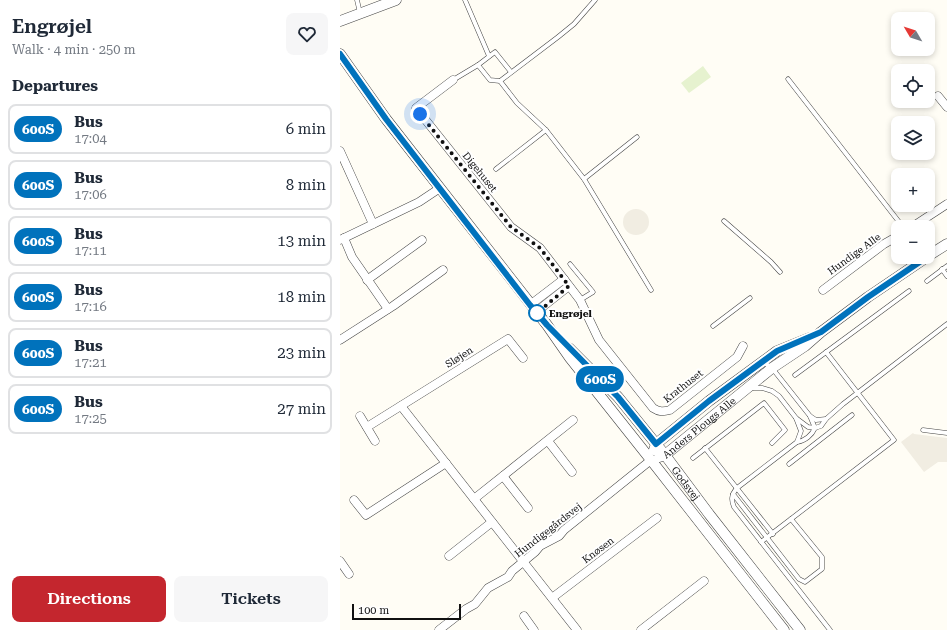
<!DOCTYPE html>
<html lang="en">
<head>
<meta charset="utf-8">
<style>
  :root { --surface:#fff; --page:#f6f6f7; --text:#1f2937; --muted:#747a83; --line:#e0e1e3; --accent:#c4262e }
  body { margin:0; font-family:"Roboto Serif",serif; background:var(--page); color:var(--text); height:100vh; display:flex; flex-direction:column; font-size:15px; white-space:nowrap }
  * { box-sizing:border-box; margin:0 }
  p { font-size:13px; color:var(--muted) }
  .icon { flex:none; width:22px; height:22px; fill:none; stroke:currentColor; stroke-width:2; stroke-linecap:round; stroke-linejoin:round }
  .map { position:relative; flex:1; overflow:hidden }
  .details { display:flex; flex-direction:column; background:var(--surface); width:340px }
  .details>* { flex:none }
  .badge { padding:0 8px; border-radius:13px; font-size:14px; line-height:26px }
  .needle { width:26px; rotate:309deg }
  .buttons { position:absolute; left:551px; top:12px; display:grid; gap:8px }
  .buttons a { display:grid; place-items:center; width:44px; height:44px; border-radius:8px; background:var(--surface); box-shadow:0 2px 6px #0003; font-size:20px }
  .scale { position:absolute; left:12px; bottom:10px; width:109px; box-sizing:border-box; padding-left:4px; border:2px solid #111; border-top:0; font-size:11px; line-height:14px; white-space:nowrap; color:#111; -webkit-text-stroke:3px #fff; paint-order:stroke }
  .you { position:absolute; width:20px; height:20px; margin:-10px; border:3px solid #fff; border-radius:50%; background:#1a73e8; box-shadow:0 0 0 6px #1a73e833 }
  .map>.badge { position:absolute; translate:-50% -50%; box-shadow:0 0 0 2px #fff }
  h2 { padding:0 12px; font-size:15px; line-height:36px }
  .round { display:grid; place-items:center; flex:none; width:42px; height:42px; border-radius:8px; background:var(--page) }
  .headline { display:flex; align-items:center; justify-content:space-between; height:68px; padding:0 12px }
  h1 { font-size:19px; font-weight:600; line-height:30px }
  .action { display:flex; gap:8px; margin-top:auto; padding:8px 12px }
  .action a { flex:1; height:46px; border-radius:8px; background:var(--accent); color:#fff; font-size:16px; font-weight:600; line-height:46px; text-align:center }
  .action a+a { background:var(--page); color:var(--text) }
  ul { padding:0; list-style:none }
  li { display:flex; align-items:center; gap:12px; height:50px; margin:0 8px 6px; padding:0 4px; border:2px solid var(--line); border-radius:8px }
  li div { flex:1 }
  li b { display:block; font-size:15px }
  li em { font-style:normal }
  li .badge { min-width:44px; font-weight:700; text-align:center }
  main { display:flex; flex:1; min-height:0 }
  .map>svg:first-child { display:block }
  .pitch { fill:#e6f2cf }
  .plaza { fill:#f1ede2 }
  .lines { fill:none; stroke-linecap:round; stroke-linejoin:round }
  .service-casing { stroke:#444; stroke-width:5 }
  .minor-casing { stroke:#444; stroke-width:9 }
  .tertiary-casing { stroke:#444; stroke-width:11 }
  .service { stroke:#fff; stroke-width:4 }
  .minor { stroke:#fff; stroke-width:8 }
  .tertiary { stroke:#fff; stroke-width:10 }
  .line-casing { stroke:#fff; stroke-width:9 }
  .line { stroke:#0072bc; stroke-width:6 }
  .walk { stroke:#111; stroke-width:4; stroke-dasharray:0 7.2 }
  .stop-dot { fill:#fff; stroke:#0072bc; stroke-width:2 }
  .labels { text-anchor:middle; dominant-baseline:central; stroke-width:4; stroke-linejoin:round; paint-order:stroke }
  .street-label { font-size:10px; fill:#111; stroke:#fff }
  .stop-label { font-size:10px; font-weight:bold; fill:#111; stroke:#fff; text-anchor:start }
</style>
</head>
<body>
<main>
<section class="details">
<div class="headline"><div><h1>Engrøjel</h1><p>Walk · 4 min · 250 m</p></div><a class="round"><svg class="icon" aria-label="heart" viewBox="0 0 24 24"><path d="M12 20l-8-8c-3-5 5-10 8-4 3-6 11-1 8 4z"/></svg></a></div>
<h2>Departures</h2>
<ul>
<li><span class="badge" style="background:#0072bc;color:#fff">600S</span><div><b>Bus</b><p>17:04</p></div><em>6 min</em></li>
<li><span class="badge" style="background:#0072bc;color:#fff">600S</span><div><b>Bus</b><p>17:06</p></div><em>8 min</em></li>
<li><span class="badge" style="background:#0072bc;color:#fff">600S</span><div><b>Bus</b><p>17:11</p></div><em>13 min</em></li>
<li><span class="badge" style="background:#0072bc;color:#fff">600S</span><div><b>Bus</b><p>17:16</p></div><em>18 min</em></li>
<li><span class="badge" style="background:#0072bc;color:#fff">600S</span><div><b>Bus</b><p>17:21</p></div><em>23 min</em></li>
<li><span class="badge" style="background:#0072bc;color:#fff">600S</span><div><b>Bus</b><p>17:25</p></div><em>27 min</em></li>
</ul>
<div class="action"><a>Directions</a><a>Tickets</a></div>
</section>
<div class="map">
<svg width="607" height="630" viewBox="0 0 607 630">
  <rect width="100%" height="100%" fill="#fffdf5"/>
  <polygon class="pitch" points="363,66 371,77 349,93 341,83"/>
  <g class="plaza">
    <circle cx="296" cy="222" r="13"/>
    <polygon points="573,433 574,434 607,438 607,462 598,462 584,472 561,442"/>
  </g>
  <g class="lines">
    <defs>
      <g id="service">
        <polyline points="17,0 20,13"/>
        <polyline points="125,0 149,56"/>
        <polyline points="255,0 234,24 218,37 160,81 177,103 206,130 244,179 311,290"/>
        <polyline points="448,79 563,227"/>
        <polyline points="113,80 138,65"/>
        <polyline points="160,81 150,80 138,65 155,52 171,72"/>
        <polyline points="156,169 206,130"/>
        <polyline points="244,179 297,137"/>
        <polyline points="384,221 431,262 440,272"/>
        <polyline points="230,264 253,292 240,300"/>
        <polyline points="602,269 607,276"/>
        <polyline points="587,281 607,266"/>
        <polyline points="373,326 410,298"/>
        <polyline points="423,362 432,368 470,416 476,420 486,419"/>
        <polyline points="455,375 569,291"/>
        <polyline points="410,388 422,388 432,391 439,396 456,418 468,427 475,428 481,426 486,419 503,404 607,324"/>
        <path d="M470,416L475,428C472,435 465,441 457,442L397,488C391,495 391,500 394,507L490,630"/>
        <polyline points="456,418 461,431 457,442"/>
        <polyline points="583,430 607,433"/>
        <polyline points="365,448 433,534"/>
        <polyline points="353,458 424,403 445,430 432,443"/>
        <polyline points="449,464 512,415"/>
        <polyline points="393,494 459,579 465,582 482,569 482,557 451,519"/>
        <polyline points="421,542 554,440 486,352"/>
      </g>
      <g id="minor">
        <path d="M113,80L76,108L171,227L200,248L240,300L259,340L313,408C319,412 323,412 330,410L397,357L403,346"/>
        <polyline points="598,96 607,107"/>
        <polyline points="0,151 33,224"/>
        <polyline points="572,227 607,204"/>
        <polyline points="4,238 12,257 48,309"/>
        <polyline points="0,240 79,202 100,188"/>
        <polyline points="27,280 82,240"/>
        <polyline points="483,290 544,244 558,236"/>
        <polyline points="190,305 224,279"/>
        <polyline points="196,312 229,286"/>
        <polyline points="0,340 53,306 103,270"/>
        <polyline points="61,406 237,630"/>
        <polyline points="20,416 35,441"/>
        <polyline points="27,427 168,339 183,358"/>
        <polyline points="208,441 232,472"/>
        <polyline points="163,476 188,508"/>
        <polyline points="134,499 233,420"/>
        <polyline points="14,500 26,515 106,463"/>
        <polyline points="109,556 152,522"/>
        <polyline points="0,561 9,574"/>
        <polyline points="212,598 317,518"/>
        <polyline points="184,616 194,630"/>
        <polyline points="99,630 126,609 135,604 148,588 168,577 172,571 195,552 200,546 219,536 224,530 311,460"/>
        <polyline points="301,630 364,581"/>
      </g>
      <g id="tertiary">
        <polyline points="0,21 56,0"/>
        <polyline points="0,54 46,119 207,325 230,358 311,460 444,630"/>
        <polyline points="588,256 607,244"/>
        <path id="s1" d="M229,348L278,397L325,455L369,514L460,630"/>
        <polyline points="314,450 316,444 369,401 437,351 469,338"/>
        <path id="s2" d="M319,457L325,455L432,368L465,346L481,332L528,297L587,257"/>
      </g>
    </defs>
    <use href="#service" class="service-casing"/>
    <use href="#minor" class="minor-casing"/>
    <use href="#tertiary" class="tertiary-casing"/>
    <use href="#service" class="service"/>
    <use href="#minor" class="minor"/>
    <use href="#tertiary" class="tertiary"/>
  </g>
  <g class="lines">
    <defs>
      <polyline id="line" points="0,54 46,119 190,305 207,325 278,397 316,444 369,401 437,351 481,332 528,297 587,257"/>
    </defs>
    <use href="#line" class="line-casing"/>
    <use href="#line" class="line"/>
    <polyline class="walk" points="80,114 171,227 200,248 229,286 197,313"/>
  </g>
  <circle class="stop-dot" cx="197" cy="313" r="8"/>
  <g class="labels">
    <g class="street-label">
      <text transform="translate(140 172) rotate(51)">Digehuset</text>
      <text transform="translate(514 254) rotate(-36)">Hundige Alle</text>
      <text transform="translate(119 357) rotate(-32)">Sløjen</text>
      <text transform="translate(343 386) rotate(-38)">Krathuset</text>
      <text stroke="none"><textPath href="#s2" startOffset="50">Anders Plougs Alle</textPath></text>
      <text stroke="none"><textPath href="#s1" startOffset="179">Godsvej</textPath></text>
      <text transform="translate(208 530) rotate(-38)">Hundigegårdsvej</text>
      <text transform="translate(258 550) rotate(-37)">Knøsen</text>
    </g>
    <g class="stop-label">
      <text x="209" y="313">Engrøjel</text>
    </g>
  </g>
</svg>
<div class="buttons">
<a><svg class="needle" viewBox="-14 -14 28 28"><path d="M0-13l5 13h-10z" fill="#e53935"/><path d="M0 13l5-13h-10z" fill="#747a83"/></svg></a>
<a><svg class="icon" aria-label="locate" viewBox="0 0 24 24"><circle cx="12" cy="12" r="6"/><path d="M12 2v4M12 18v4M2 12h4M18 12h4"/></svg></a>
<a><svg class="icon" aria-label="layers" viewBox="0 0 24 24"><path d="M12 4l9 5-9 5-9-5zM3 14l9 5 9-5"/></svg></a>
<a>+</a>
<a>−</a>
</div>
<div class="scale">100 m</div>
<div class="you" style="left:80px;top:114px"></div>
<b class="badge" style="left:260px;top:379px;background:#0072bc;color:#fff">600S</b>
</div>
</main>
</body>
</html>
